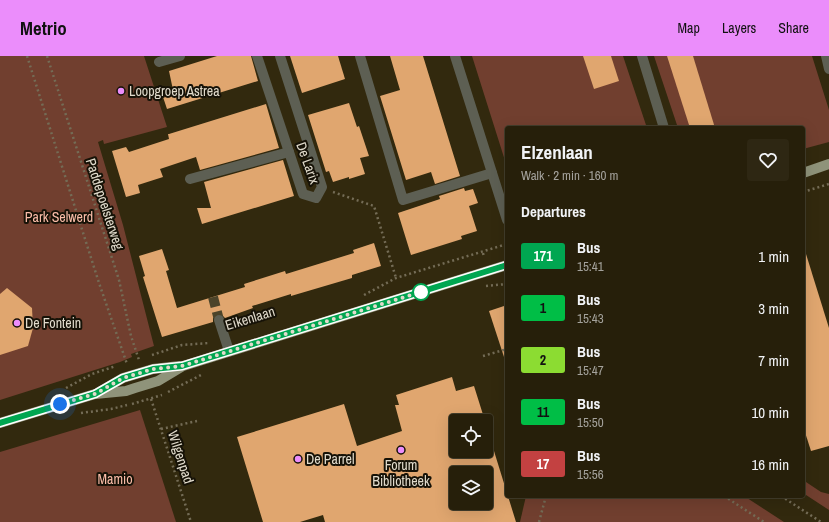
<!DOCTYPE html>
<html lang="en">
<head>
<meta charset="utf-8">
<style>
  :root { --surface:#261f0a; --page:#2e2713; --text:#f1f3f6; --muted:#a4a29c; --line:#423d2b; --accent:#eb8dfb }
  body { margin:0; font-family:"Archivo Narrow",sans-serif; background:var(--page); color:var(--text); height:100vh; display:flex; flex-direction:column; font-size:15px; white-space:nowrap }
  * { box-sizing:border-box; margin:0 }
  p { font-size:13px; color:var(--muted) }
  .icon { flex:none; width:22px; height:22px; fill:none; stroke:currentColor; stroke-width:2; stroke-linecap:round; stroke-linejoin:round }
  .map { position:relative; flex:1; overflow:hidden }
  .details { position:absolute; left:505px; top:70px; width:300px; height:372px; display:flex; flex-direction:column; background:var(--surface); border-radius:4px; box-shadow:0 4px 16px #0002,0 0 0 1px var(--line) }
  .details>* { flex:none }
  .badge { padding:0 8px; border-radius:3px; font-size:14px; line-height:26px }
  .buttons { position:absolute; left:449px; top:358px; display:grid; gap:8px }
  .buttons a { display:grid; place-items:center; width:44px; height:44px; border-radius:4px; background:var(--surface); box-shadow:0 4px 16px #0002,0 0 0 1px var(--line); font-size:20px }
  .you { position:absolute; width:20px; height:20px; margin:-10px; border:3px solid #fff; border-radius:50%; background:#1a73e8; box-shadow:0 0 0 6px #1a73e833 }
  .map>.badge { position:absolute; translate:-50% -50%; box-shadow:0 0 0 2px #fff }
  h2 { padding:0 16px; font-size:15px; line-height:36px }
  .round { display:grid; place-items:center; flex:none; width:42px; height:42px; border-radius:4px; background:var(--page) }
  .headline { display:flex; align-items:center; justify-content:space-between; height:68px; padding:0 16px }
  h1 { font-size:19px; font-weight:700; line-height:30px }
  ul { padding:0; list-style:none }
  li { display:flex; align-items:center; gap:12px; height:52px; padding:0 16px }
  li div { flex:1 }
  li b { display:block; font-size:15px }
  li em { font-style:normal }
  li .badge { min-width:44px; font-weight:700; text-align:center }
  header { display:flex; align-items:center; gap:24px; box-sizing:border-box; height:56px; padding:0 20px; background:var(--accent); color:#111 }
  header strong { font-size:19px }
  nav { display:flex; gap:22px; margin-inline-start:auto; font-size:14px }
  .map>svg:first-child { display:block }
  .green { fill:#713f2f }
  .building { fill:#e0a66f; fill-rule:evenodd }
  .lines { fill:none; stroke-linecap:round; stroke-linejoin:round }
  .minor-tunnel { stroke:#4c442a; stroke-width:10; stroke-dasharray:10 5; stroke-linecap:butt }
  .path { stroke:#746c56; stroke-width:2.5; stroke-dasharray:2 3; stroke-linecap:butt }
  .minor { stroke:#5d5f53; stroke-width:10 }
  .major { stroke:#8f937a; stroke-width:10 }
  .line-casing { stroke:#fff; stroke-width:9 }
  .line { stroke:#00a651; stroke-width:6 }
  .walk { stroke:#e1dbcc; stroke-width:4; stroke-dasharray:0 7.2 }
  .poi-dot { fill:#eb8dfb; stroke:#161207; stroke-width:1.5 }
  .stop-dot { fill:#fff; stroke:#00a651; stroke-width:2 }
  .labels { text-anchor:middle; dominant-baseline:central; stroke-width:4; stroke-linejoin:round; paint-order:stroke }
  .poi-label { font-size:14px; fill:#e1dbcc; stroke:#161207; text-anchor:start }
  .street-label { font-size:14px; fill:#e1dbcc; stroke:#161207 }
  .park-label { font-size:14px; fill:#fbbda9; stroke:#161207 }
</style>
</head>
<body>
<header>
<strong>Metrio</strong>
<nav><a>Map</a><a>Layers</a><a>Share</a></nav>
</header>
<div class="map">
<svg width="829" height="466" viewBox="0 0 829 466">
  <rect width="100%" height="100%" fill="#32290e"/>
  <g class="green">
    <polygon points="0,0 144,0 167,71 104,88 103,84 98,86 123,169 154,290 131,298 132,301 120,306 0,344"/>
    <polygon points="472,0 623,0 647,72 507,72 507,111"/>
    <polygon points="654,0 812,0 829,54 829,86 803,93 803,72 678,72"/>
    <polygon points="140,354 176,466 0,466 0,396"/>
    <polygon points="803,424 821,436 829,438 829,454 803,437"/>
    <polygon points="526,440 744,440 784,466 520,466"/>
  </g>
  <g class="building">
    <polygon points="217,0 251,0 258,25 167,53 162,38 173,34 169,15"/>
    <polygon points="290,0 338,0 345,23 302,37"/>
    <polygon points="390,0 423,0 460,120 435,128 431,116 406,124 380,40 400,34"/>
    <polygon points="583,0 611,0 619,25 594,33"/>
    <polygon points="667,0 693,0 715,72 690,72"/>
    <polygon points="349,47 357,71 359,70 369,100 360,102 365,118 349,123 349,121 333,126 329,115 326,116 308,59"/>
    <polygon points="266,48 279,92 200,114 196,101 160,113 163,121 138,129 140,137 126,141 112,95 126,91 129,96 169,83 168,78 169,78"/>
    <polygon points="283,104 294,140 202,168 197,152 211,152 204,126"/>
    <polygon points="464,132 465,135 473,133 478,147 469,150 477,175 461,180 462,183 411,199 398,157 440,143 439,140"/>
    <polygon points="374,187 381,210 352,219 352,222 291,240 291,238 252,250 253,252 225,262 221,258 217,258 213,262 213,266 162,281 143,221 145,220 139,200 162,193 169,214 166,215 177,252 245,231 244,228 285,215 286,218 354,197 353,194"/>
    <polygon points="803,198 806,198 829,272 829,390 811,395 803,370"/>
    <polygon points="7,232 32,252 33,272 28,290 0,299 0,238"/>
    <polygon points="504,250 507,261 507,301 504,301 489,255"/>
    <path d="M452,321L456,335L474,330L485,365H456V395H494L516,466H325L323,459L300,466H263L237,381L344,348L357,390L402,375L395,349H399L396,339ZM456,417H486V447H456Z"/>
  </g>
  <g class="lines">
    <polyline class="minor-tunnel" points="213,241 219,264"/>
    <g class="path">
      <polyline points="27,0 99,227 127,308"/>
      <polyline points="47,0 119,224 131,280 139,304"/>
      <polyline points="333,136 374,150 396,222"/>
      <polyline points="803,136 829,128"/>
      <polyline points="483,197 484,201"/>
      <polyline points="486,230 507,228"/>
      <polyline points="364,239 396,222 507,188"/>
      <polyline points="152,299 182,289 209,287"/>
      <polyline points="483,300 507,293"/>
      <polyline points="66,332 92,318 116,310"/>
      <polyline points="168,336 201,319"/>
      <polyline points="151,343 191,466"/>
      <polyline points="132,348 162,339"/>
      <polyline points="81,357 111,353 127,349"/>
      <polyline points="161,373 197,365"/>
      <polyline points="724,440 764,466"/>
      <polyline points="781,440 821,466"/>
      <polyline points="539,466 546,440"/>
    </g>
    <g class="minor">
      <polyline points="257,0 303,138 316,142 322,131 280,0"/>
      <polyline points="360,0 403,144 492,117"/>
      <polyline points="455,0 507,164"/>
      <polyline points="642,0 664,72"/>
      <polyline points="826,0 829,13"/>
      <polyline points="159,6 180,0"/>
      <polyline points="190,123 289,96"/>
      <polyline points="219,264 229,295"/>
    </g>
    <g class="major">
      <polyline points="803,117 829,108"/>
      <polyline points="99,336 123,322 153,313 180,310"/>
      <polyline points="0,367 95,338 126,335 135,332 158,325 183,310 507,209"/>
    </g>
  </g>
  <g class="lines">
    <defs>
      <polyline id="line" points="0,367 95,338 123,322 153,313 182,310 507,209"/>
    </defs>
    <use href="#line" class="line-casing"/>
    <use href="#line" class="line"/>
    <polyline class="walk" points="60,348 95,338 123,322 153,313 182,310 421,236"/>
  </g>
  <g class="poi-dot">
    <circle cx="121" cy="35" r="4"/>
    <circle cx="17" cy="267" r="4"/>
    <circle cx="401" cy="394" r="4"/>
    <circle cx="298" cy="403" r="4"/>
  </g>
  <circle class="stop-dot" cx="421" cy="236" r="8"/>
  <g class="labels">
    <g class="poi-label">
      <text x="129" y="35">Loopgroep Astrea</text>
      <text x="25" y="267">De Fontein</text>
      <text x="306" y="403">De Parrel</text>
      <text x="401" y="409" text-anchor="middle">Forum<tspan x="401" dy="16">Bibliotheek</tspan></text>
    </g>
    <g class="street-label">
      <text transform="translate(308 107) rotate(70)">De Larix</text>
      <text transform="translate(105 148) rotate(72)">Paddepoelsterweg</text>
      <text transform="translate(250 262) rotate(-17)">Eikenlaan</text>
      <text transform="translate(181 401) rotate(72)">Wilgenpad</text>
    </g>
    <g class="park-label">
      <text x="59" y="161">Park Selwerd</text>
      <text x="115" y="423">Mamio</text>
    </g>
  </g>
</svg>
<div class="buttons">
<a><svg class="icon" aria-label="locate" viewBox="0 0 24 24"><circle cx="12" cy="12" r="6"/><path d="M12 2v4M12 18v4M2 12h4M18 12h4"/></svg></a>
<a><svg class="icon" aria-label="layers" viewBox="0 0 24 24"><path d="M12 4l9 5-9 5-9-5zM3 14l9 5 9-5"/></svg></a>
</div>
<div class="you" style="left:60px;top:348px"></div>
<section class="details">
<div class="headline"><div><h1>Elzenlaan</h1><p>Walk · 2 min · 160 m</p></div><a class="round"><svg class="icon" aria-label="heart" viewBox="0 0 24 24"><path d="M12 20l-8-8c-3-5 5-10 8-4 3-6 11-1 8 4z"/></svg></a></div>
<h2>Departures</h2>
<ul>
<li><span class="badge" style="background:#00a651;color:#fff">171</span><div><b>Bus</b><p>15:41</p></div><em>1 min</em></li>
<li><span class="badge" style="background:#00be46;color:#111">1</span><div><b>Bus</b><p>15:43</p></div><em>3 min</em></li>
<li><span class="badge" style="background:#8cdc32;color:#111">2</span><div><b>Bus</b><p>15:47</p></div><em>7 min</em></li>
<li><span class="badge" style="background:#00be46;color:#111">11</span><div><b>Bus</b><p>15:50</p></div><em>10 min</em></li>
<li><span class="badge" style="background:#c34141;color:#fff">17</span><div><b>Bus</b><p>15:56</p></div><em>16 min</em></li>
</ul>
</section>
</div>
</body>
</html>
